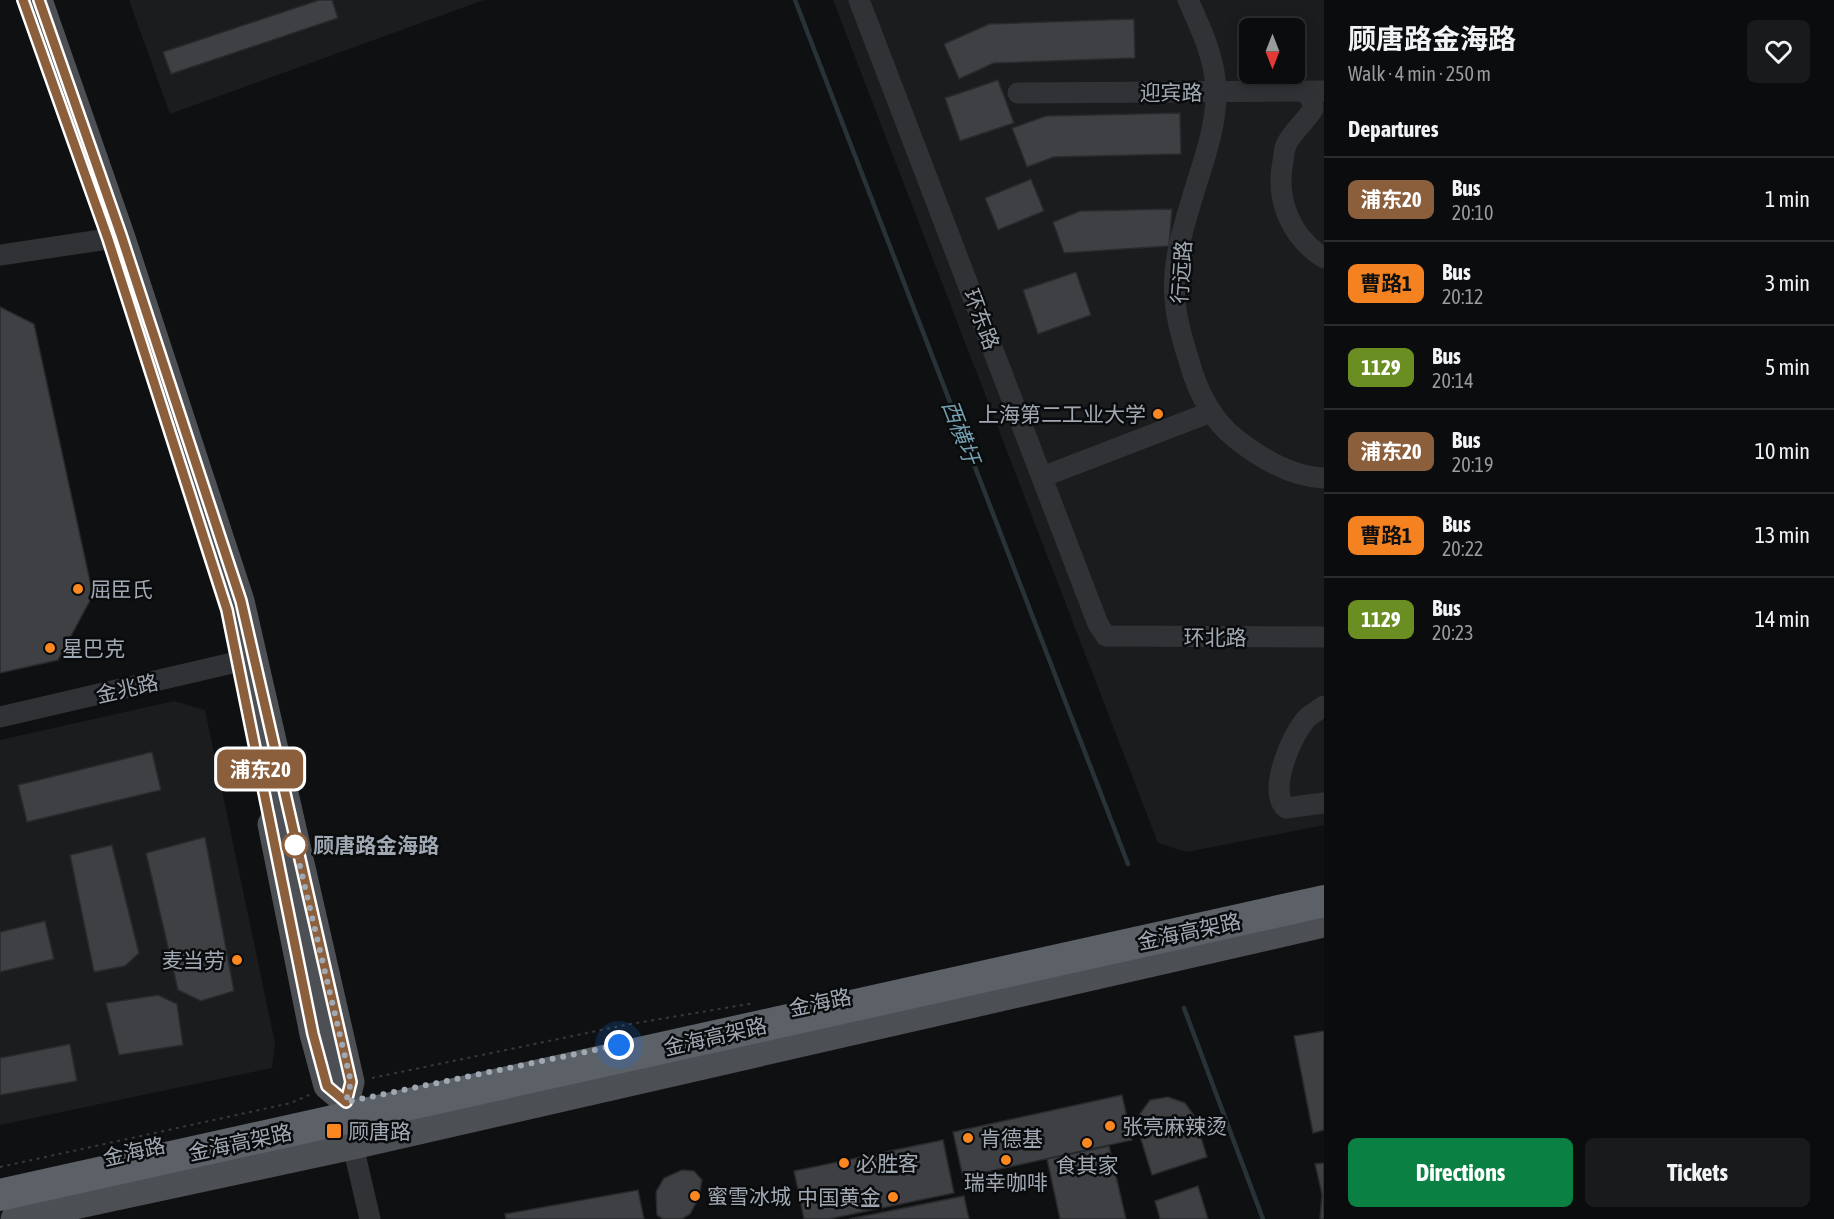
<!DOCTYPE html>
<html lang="en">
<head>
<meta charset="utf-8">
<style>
  :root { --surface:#0b0c0d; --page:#191a1b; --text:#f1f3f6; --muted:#9a9b9d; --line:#2b2c2e; --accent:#0b8043 }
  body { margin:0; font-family:"Asap Condensed","Noto Sans SC",sans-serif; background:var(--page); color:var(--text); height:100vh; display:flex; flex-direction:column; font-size:22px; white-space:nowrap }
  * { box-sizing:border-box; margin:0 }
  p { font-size:20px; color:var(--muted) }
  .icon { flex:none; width:33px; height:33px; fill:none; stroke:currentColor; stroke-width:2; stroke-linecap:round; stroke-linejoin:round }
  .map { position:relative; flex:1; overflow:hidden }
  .side { display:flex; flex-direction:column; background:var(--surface); width:510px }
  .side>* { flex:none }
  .badge { padding:0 12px; border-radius:9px; font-size:21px; line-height:39px }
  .needle { width:39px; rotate:180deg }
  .tools { position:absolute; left:1239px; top:18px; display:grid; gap:12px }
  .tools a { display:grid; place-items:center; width:66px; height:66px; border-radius:9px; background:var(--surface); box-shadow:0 3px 15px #0003,0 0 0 2px var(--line); font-size:30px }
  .you { position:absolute; width:30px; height:30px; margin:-15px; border:4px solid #fff; border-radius:50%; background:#1a73e8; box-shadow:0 0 0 9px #1a73e833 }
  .map>.badge { position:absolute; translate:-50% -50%; box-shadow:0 0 0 3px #fff }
  h2 { padding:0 24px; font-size:22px; line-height:54px }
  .round { display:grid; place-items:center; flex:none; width:63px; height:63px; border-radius:9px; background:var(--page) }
  .head { display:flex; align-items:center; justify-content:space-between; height:102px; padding:0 24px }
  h1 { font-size:28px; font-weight:700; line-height:45px }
  .button { display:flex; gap:12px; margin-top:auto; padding:12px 24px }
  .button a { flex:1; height:69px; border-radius:9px; background:var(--accent); color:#fff; font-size:24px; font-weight:700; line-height:69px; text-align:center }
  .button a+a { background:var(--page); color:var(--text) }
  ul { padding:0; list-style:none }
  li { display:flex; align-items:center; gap:18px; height:84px; padding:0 24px; border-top:2px solid var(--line) }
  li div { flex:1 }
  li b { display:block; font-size:22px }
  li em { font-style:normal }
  li .badge { min-width:66px; font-weight:700; text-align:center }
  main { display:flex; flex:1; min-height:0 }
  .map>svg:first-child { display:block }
  .built { fill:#1b1c1e; fill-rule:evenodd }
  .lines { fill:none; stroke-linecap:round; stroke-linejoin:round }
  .stream { stroke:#283337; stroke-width:4.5 }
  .building { fill:#3e4044; stroke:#292a2d; stroke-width:1.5 }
  .path { stroke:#36393d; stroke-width:2; stroke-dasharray:3 4.5; stroke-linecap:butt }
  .minor { stroke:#303236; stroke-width:21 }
  .major { stroke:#4c5055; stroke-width:27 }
  .highway-bridge { stroke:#5c6167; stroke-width:32 }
  .line-casing { stroke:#fff; stroke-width:14 }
  .line { stroke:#8b5e3c; stroke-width:9 }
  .walk { stroke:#a0a9b3; stroke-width:6; stroke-dasharray:0 10.8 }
  .poi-dot { fill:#fa871f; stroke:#0a0b0c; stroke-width:2 }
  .stop-dot { fill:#fff; stroke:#8b5e3c; stroke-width:3 }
  .labels { text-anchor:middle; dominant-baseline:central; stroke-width:5; stroke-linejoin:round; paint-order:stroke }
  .street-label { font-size:21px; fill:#a0a9b3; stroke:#0a0b0c }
  .poi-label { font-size:21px; fill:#a0a9b3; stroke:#0a0b0c; text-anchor:start }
  .stop-label { font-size:21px; font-weight:bold; fill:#a0a9b3; stroke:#0a0b0c; text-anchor:start }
  .water-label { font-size:22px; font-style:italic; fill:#749fb0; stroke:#0a0b0c }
</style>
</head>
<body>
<main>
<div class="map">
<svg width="1324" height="1219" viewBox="0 0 1324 1219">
  <rect width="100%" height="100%" fill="#0f1011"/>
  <g class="built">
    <polygon points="129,0 484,0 170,114"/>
    <path d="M833,0H1324V825L1187,852L1158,843ZM1250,28H1294V74H1250Z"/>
    <polygon points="174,701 205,710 275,1043 272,1068 0,1125 0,740"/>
  </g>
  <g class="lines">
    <g class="stream">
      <polyline points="795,0 1128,864"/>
      <polyline points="1184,1008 1263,1219"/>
    </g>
  </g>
  <g class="building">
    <polygon points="319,0 332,0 338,18 171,74 163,52"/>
    <polygon points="1134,19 1135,58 994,63 959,79 944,44 989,24"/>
    <polygon points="998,80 1014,123 960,141 945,98"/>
    <polygon points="1180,113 1181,154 1054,157 1027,167 1012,128 1046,116"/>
    <polygon points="1031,179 1044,211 998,230 985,198"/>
    <polygon points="1172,209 1169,246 1064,253 1053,222 1080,211"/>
    <polygon points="1076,272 1091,315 1038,334 1023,290"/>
    <polygon points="0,307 34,324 93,595 58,660 0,673"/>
    <polygon points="152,752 161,790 27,822 18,785"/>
    <polygon points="205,837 234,991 201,1001 178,990 146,853"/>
    <polygon points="112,845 139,953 125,966 94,972 70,855"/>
    <polygon points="45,921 54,959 0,972 0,932"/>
    <polygon points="158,995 177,1004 183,1045 119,1055 106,1003"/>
    <polygon points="1324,1031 1324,1130 1313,1133 1294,1036"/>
    <polygon points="70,1044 77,1081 0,1095 0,1058"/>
    <polygon points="1122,1095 1132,1140 963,1177 953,1132"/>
    <polygon points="1168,1097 1185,1103 1195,1117 1207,1157 1152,1175 1137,1127 1139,1115 1150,1100"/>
    <polygon points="943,1140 954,1193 829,1219 804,1219 794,1171"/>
    <polygon points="1109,1146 1126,1219 1060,1219 1047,1159"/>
    <polygon points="1324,1163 1324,1219 1320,1219 1322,1194 1315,1164"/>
    <polygon points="682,1170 694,1171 702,1180 699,1197 690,1214 682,1219 663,1219 657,1215 656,1192 664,1178"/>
    <polygon points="1198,1186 1208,1219 1160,1219 1155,1201"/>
    <polygon points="638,1190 644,1219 506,1219 505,1214"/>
    <polygon points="964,1196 969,1219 849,1219"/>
  </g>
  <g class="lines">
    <g class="path">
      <polyline points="372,1078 630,1024 754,1003"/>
      <polyline points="0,1167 291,1103 309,1095"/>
    </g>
    <g class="minor">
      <polyline points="859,0 1098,624 1106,636 1324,637"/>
      <path d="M1188,0C1201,29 1215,58 1216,90C1217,120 1207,151 1198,179C1187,216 1171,260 1175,299C1176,319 1183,342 1189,361C1197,390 1211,419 1235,438C1260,458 1291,477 1324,478"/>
      <path d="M1304,91L1312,100L1313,109C1306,121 1294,130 1287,143C1284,148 1284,155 1283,161C1275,200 1291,237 1324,258"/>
      <polyline points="1018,93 1324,91"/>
      <polyline points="0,255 108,239 121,235"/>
      <polyline points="1042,477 1211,412"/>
      <path d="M1324,706C1319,710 1313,713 1308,717C1292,733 1267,791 1286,808L1324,803"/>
      <polyline points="0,717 254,658"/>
      <polyline points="353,1146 370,1219"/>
    </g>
    <g class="major">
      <polyline points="39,0 121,235 241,601 351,1082 346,1102 351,1139"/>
      <polyline points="271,824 313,1034 327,1086 346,1102"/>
      <polyline points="14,1219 353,1146 1324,924"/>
    </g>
    <polyline class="highway-bridge" points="0,1195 1324,901"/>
  </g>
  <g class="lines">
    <defs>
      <polyline id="line" points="23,0 108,239 227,610 313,1034 327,1086 346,1102 351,1082 241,601 121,235 39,0"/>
    </defs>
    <use href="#line" class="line-casing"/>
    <use href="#line" class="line"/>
    <polyline class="walk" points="295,845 351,1082 346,1102 619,1045"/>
  </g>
  <g class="poi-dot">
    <circle cx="1158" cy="414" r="6"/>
    <circle cx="78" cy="589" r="6"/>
    <circle cx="50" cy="648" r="6"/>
    <circle cx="237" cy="960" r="6"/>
    <circle cx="1110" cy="1126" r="6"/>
    <rect x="326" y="1123" width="16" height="16" rx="3"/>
    <circle cx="968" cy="1138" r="6"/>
    <circle cx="1087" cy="1143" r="6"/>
    <circle cx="1006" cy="1160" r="6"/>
    <circle cx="844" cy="1163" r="6"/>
    <circle cx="695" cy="1196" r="6"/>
    <circle cx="893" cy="1197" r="6"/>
  </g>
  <circle class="stop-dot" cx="295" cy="845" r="12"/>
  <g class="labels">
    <g class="street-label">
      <text x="1171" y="92">迎宾路</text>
      <text transform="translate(1181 272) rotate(-86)">行远路</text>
      <text transform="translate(982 319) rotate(69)">环东路</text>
      <text x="1215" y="637">环北路</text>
      <text transform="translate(127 688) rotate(-13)">金兆路</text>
      <text transform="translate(1189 931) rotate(-12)">金海高架路</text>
      <text transform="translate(820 1002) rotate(-12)">金海路</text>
      <text transform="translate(715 1036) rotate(-13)">金海高架路</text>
      <text transform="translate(240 1142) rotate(-12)">金海高架路</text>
      <text transform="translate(134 1151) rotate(-13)">金海路</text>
    </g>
    <g class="poi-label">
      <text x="1146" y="414" text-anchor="end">上海第二工业大学</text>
      <text x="90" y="589">屈臣氏</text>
      <text x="62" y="648">星巴克</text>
      <text x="225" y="960" text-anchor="end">麦当劳</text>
      <text x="1122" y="1126">张亮麻辣烫</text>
      <text x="348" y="1131">顾唐路</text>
      <text x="980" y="1138">肯德基</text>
      <text x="856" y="1163">必胜客</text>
      <text x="1087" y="1165" text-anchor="middle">食其家</text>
      <text x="1006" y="1182" text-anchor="middle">瑞幸咖啡</text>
      <text x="707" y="1196">蜜雪冰城</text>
      <text x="881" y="1197" text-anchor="end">中国黄金</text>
    </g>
    <g class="stop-label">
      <text x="313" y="845">顾唐路金海路</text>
    </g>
    <g class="water-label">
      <text transform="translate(961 432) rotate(69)">西横圩</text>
    </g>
  </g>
</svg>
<div class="tools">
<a><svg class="needle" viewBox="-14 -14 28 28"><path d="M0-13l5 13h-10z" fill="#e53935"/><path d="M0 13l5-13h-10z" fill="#9a9b9d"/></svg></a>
</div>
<div class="you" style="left:619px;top:1045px"></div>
<b class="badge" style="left:260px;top:769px;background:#8b5e3c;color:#fff">浦东20</b>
</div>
<section class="side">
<div class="head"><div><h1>顾唐路金海路</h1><p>Walk · 4 min · 250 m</p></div><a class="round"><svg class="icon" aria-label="heart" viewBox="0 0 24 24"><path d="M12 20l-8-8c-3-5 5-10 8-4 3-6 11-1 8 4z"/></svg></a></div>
<h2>Departures</h2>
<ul>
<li><span class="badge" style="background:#8b5e3c;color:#fff">浦东20</span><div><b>Bus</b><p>20:10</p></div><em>1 min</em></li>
<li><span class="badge" style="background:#f58220;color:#111">曹路1</span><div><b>Bus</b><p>20:12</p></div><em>3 min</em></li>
<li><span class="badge" style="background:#6b8e23;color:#fff">1129</span><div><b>Bus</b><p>20:14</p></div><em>5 min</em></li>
<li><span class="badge" style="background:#8b5e3c;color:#fff">浦东20</span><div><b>Bus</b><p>20:19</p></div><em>10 min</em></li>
<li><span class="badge" style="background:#f58220;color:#111">曹路1</span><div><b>Bus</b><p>20:22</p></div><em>13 min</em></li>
<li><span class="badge" style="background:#6b8e23;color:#fff">1129</span><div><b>Bus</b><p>20:23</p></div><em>14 min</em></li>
</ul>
<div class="button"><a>Directions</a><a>Tickets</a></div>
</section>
</main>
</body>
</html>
